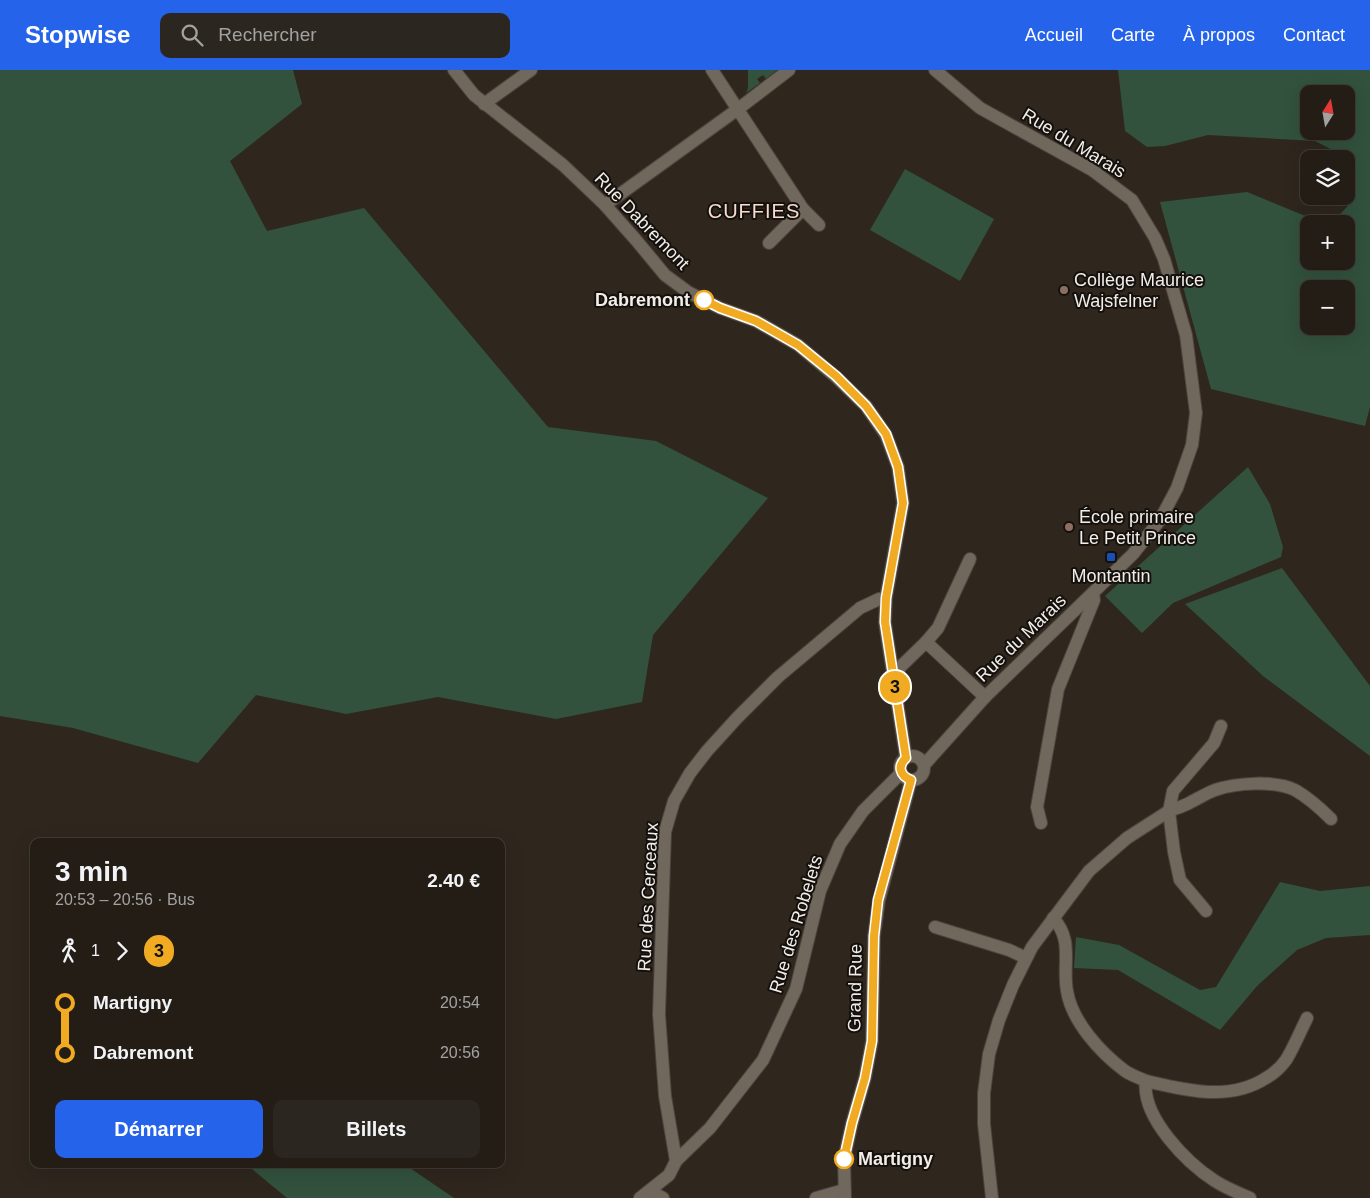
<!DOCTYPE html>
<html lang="fr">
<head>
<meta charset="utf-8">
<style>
  :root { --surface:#231d16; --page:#2b261f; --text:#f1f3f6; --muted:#a3a2a1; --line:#403b35; --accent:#2563eb }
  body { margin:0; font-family:Arial,sans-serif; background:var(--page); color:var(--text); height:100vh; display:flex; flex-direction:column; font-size:19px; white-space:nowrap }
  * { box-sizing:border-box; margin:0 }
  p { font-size:16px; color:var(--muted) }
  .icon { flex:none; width:28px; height:28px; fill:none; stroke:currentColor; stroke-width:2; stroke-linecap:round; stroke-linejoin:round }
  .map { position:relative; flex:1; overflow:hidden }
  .panel { position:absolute; left:30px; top:768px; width:475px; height:330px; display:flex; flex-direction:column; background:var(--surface); border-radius:10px; box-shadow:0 5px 20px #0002,0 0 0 1px var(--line) }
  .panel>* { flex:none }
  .badge { padding:0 10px; border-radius:16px; font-size:18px; line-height:32px }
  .needle { width:32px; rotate:11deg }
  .tools { position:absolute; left:1300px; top:15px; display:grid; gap:10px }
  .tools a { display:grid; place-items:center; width:55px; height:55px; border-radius:10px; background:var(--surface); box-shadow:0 5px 20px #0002,0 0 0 1px var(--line); font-size:25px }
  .map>.badge { position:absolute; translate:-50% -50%; box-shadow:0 0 0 2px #fff }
  .legs { display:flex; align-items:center; gap:8px; height:55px; padding:0 25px; font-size:16px }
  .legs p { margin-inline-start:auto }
  .head { display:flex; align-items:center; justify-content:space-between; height:85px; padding:0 25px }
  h1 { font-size:28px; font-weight:600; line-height:38px }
  .cta { display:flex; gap:10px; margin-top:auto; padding:10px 25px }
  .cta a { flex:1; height:58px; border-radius:10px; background:var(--accent); color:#fff; font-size:20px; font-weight:600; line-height:58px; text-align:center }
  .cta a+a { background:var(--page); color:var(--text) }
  ul { padding:0 25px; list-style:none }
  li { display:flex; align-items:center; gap:18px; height:50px; font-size:19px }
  li i { display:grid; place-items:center; width:8px; height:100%; margin:0 6px; background:currentColor }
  li i::after { content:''; width:12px; height:12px; margin:-6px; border:4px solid; border-radius:50%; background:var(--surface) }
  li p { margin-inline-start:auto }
  li:first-child i { background:linear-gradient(#0000 50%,currentColor 0) }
  li:last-child i { background:linear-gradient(currentColor 50%,#0000 0) }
  header { display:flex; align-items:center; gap:30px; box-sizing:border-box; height:70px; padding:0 25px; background:var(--accent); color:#fff }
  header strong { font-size:24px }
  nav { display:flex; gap:28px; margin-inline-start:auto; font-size:18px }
  .search { width:350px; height:45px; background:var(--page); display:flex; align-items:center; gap:12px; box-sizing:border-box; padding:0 18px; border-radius:10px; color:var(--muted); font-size:19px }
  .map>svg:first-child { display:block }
  .green { fill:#32523d; fill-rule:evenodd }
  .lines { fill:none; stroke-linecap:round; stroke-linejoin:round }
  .minor-casing { stroke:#4c453e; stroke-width:14 }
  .minor { stroke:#70675d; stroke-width:12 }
  .line-1-casing { stroke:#fff; stroke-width:11 }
  .line-1 { stroke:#f1ab22; stroke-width:8 }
  .education-dot { fill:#8d6e63; stroke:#14100d; stroke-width:2 }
  .stop-1-dot { fill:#fff; stroke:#f1ab22; stroke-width:2.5 }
  .transit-dot { fill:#1a4fb4; stroke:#14100d; stroke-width:2 }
  .labels { text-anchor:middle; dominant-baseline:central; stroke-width:4; stroke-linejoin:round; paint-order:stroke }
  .street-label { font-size:18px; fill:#f2ede7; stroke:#14100d }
  .poi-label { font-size:18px; fill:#f2ede7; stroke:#14100d; text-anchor:start }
  .stop-label { font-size:18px; font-weight:bold; fill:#f2ede7; stroke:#14100d; text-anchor:end }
  .quarter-label { font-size:20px; letter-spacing:1px; fill:#f8dbca; stroke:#14100d }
</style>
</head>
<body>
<header>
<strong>Stopwise</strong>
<div class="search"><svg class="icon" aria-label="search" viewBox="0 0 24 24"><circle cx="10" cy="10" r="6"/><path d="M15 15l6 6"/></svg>Rechercher</div>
<nav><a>Accueil</a><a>Carte</a><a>À propos</a><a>Contact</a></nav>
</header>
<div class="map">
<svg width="1370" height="1128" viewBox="0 0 1370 1128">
  <rect width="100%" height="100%" fill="#2f271e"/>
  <g class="green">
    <polygon points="0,0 293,0 302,34 230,91 267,161 364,138 548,357 656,371 768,428 653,565 642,632 556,649 438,627 346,644 256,625 198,693 73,658 0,646"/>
    <polygon points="748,0 777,0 766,9 763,5 757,9 760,13 746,23 748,18"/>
    <path d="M1118,0H1370V337L1365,356L1211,319L1160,132L1247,122L1315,150L1334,151L1355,128L1354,91L1315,71L1208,65L1165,76L1147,77L1125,61ZM1309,24H1346V61H1309ZM1309,154H1346V191H1309ZM1309,219H1346V256H1309Z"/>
    <polygon points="905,99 994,149 960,211 870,160"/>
    <polygon points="1248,397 1270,434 1283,477 1281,487 1173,533 1142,563 1105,526"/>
    <polygon points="1282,498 1370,616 1370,686 1263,606 1185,534"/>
    <polygon points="1280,812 1320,821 1370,816 1370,865 1326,868 1297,880 1257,916 1220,960 1118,900 1074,898 1076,867 1119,875 1200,920 1216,917"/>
    <polygon points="246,1094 404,1094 454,1128 287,1128"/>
  </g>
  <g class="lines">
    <defs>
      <g id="minor">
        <polyline points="454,0 474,25 563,95 605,135 636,170 665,205 688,222 720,238 756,251 798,275 836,307 866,336 886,365 898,397 903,433 886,528 885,553 906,688"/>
        <polyline points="712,0 803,139 819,155"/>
        <polyline points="484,34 531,0"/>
        <polyline points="605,135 738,39 789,0"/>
        <polyline points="769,173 803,139"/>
        <polyline points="926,572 985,627"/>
        <polyline points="893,604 926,572 938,558 970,489"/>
        <circle cx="912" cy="698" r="12"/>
        <polyline points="924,695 985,627 1133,484 1160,450 1177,418 1192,375 1196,343 1186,265 1164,189 1155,168 1132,130 1092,100 980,38 935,0"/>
        <polyline points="1041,753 1037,737 1058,619 1094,530 1093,523"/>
        <path d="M1206,841L1180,810L1174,782L1169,741C1177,738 1184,736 1191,732C1199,728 1207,723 1215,720C1236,713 1275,710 1295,720C1309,728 1320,738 1331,749"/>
        <path d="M1053,848C1074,870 1062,895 1067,921C1072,952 1101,983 1125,1001C1131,1005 1139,1008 1146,1011C1141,1047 1187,1093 1215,1111C1226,1118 1238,1123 1250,1128"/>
        <polyline points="935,857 1009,880 1026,888"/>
        <path d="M1146,1011C1185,1020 1229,1032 1266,1008C1273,1004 1281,997 1286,990C1294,977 1300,962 1307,948"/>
        <polyline points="676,1091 710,1058 763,990 796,919 820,821 840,774 863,741 901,703"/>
        <polyline points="650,1121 663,1128"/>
        <polyline points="640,1128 669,1105 676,1091 665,1026 659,944 665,762 674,731 690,703 707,681 737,648 778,607 860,538 879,529 886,528"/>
        <polyline points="816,1128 844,1120"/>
        <polyline points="845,1128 844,1089 852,1053 865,1008 872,971 874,866 879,830 911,710"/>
        <polyline points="992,1128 984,1054 984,1023 989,984 999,950 1013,915 1032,877 1089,801 1127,768 1169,741 1173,721 1214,673 1221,656"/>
      </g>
    </defs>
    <use href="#minor" class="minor-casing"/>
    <use href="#minor" class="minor"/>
  </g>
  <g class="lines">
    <defs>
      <path id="line-1" d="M704,230L720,238L756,251L798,275L836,306L866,336L886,364L898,397L903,433L886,528L885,552L906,688C897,696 900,706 911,710L878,830L874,866L872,971L865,1008L852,1053L844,1089"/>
    </defs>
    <use href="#line-1" class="line-1-casing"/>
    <use href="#line-1" class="line-1"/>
  </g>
  <g class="education-dot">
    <circle cx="1064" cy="220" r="5"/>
    <circle cx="1069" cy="457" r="5"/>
  </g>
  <g class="stop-1-dot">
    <circle cx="704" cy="230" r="9"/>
    <circle cx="844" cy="1089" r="9"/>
  </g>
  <rect class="transit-dot" x="1106" y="482" width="10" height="10" rx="2.5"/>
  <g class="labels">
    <g class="street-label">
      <text transform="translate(1074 73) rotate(31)">Rue du Marais</text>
      <text transform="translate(642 151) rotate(46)">Rue Dabremont</text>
      <text transform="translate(1021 568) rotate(-44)">Rue du Marais</text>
      <text transform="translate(648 827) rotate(-87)">Rue des Cerceaux</text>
      <text transform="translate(796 854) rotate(-73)">Rue des Robelets</text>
      <text transform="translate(855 918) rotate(-89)">Grand Rue</text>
    </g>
    <g class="poi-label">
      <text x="1074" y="210">Collège Maurice<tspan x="1074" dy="21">Wajsfelner</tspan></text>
      <text x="1079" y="447">École primaire<tspan x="1079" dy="21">Le Petit Prince</tspan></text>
      <text x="1111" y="506" text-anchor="middle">Montantin</text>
    </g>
    <g class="stop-label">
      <text x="690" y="230">Dabremont</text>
      <text x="858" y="1089" text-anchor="start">Martigny</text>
    </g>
    <g class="quarter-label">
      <text x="754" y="141">CUFFIES</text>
    </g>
  </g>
</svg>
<div class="tools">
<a><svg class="needle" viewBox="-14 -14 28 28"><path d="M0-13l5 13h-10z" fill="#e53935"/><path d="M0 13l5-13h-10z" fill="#a3a2a1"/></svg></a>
<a><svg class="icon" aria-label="layers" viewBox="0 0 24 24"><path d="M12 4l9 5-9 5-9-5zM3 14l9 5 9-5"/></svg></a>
<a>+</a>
<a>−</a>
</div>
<b class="badge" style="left:895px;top:617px;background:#f1ab22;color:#111">3</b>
<section class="panel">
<div class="head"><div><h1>3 min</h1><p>20:53 – 20:56 · Bus</p></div><b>2.40 €</b></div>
<div class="legs"><svg class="icon" aria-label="walk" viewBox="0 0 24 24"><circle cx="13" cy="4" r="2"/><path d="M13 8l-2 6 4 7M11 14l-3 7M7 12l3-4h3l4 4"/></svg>1<svg class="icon" aria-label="forward" viewBox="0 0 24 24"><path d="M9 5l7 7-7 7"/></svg><b class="badge" style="background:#f1ab22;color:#111">3</b></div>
<ul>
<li><i style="color:#f1ab22"></i><b>Martigny</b><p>20:54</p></li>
<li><i style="color:#f1ab22"></i><b>Dabremont</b><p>20:56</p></li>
</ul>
<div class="cta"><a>Démarrer</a><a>Billets</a></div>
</section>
</div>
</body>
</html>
